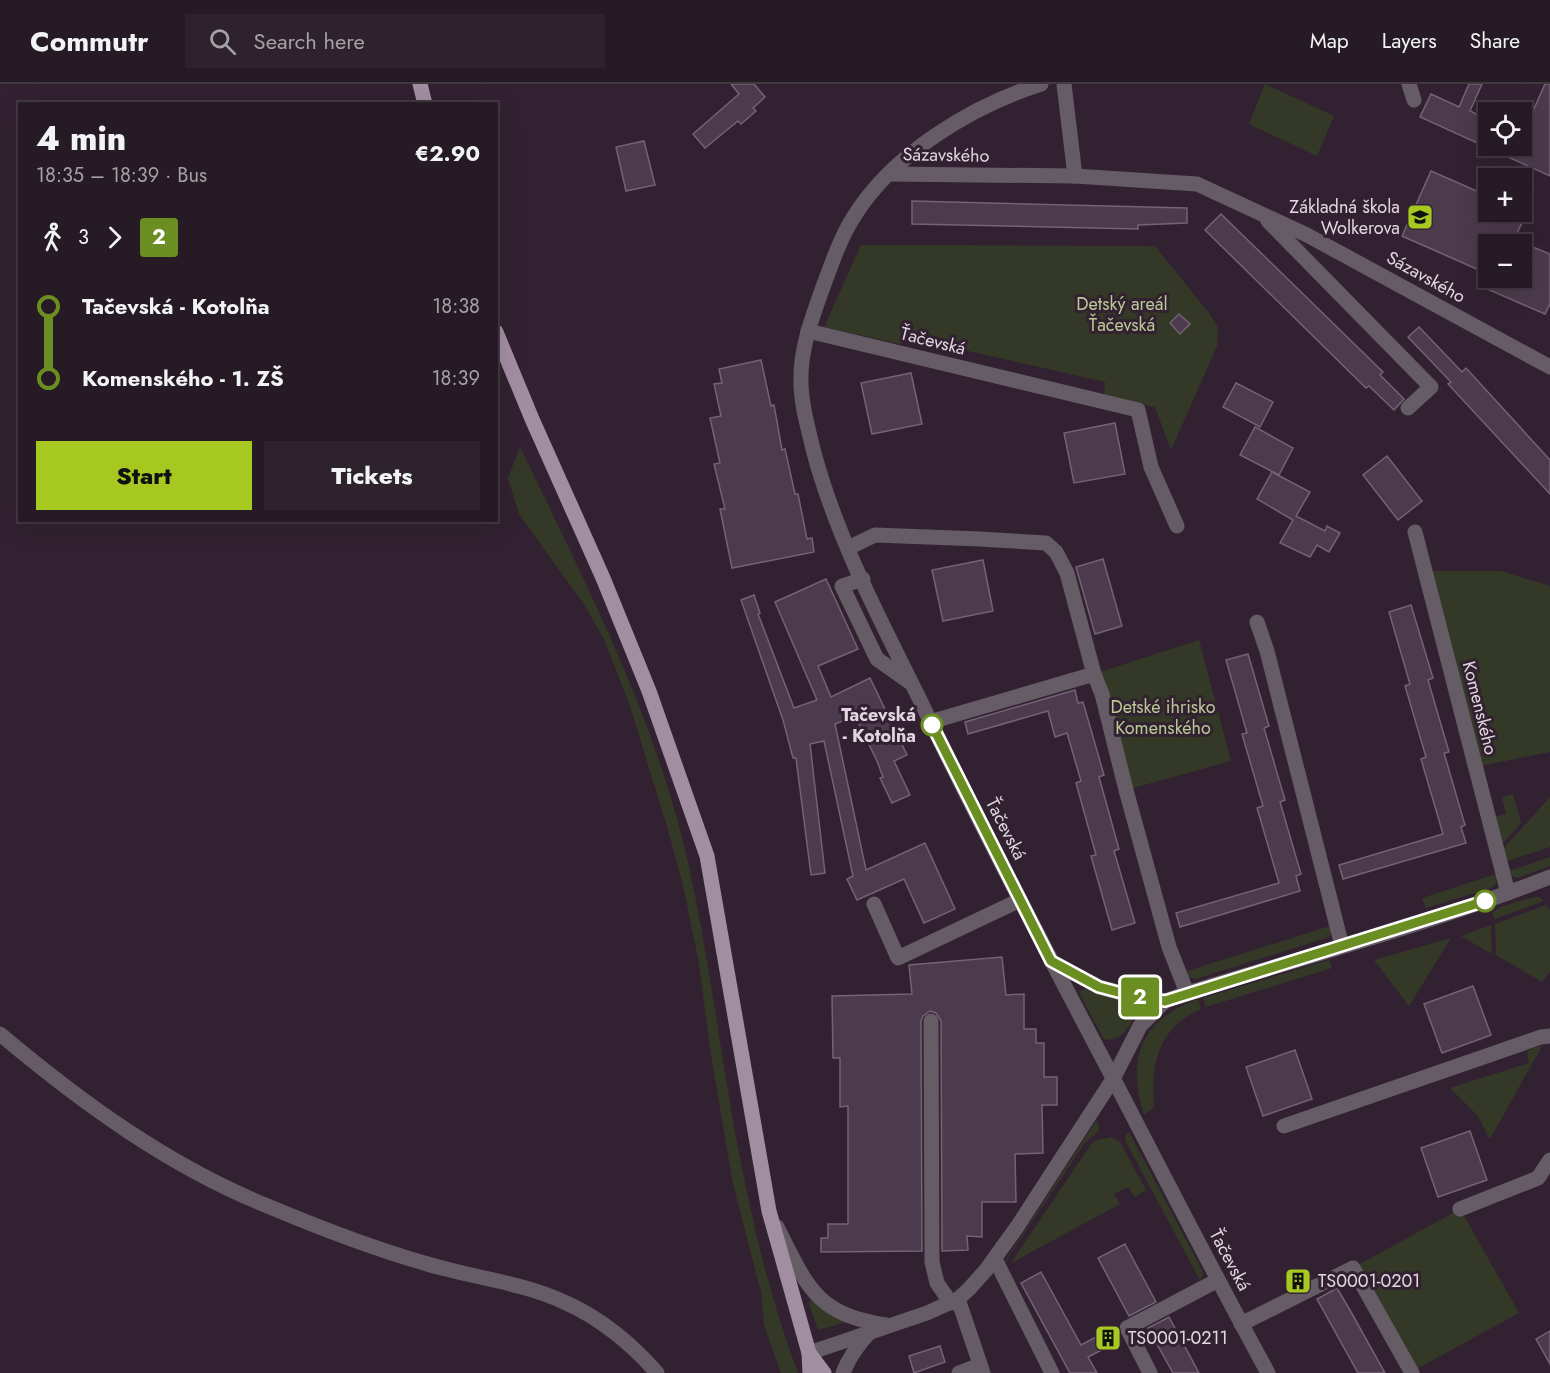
<!DOCTYPE html>
<html lang="en">
<head>
<meta charset="utf-8">
<style>
  :root { --surface:#261a25; --page:#2e232d; --text:#f1f3f6; --muted:#a4a1a7; --line:#423842; --accent:#a7c820 }
  body { margin:0; font-family:Jost,sans-serif; background:var(--page); color:var(--text); height:100vh; display:flex; flex-direction:column; font-size:22px; white-space:nowrap }
  * { box-sizing:border-box; margin:0 }
  p { font-size:20px; color:var(--muted) }
  .icon { flex:none; width:33px; height:33px; fill:none; stroke:currentColor; stroke-width:2; stroke-linecap:round; stroke-linejoin:round }
  .map { position:relative; flex:1; overflow:hidden }
  .sheet { position:absolute; left:18px; top:18px; width:480px; height:420px; display:flex; flex-direction:column; background:var(--surface); border-radius:0px; box-shadow:0 6px 24px #0002,0 0 0 2px var(--line) }
  .sheet>* { flex:none }
  .badge { padding:0 12px; border-radius:4px; font-size:21px; line-height:39px }
  .buttons { position:absolute; left:1478px; top:18px; display:grid; gap:12px }
  .buttons a { display:grid; place-items:center; width:54px; height:54px; border-radius:0px; background:var(--surface); box-shadow:0 6px 24px #0002,0 0 0 2px var(--line); font-size:30px }
  .map>.badge { position:absolute; translate:-50% -50%; box-shadow:0 0 0 3px #fff }
  .legs { display:flex; align-items:center; gap:9px; height:66px; padding:0 18px; font-size:20px }
  .legs p { margin-inline-start:auto }
  .head { display:flex; align-items:center; justify-content:space-between; height:102px; padding:0 18px }
  h1 { font-size:33px; font-weight:800; line-height:45px }
  .button { display:flex; gap:12px; margin-top:auto; padding:12px 18px }
  .button a { flex:1; height:69px; border-radius:0px; background:var(--accent); color:#111; font-size:24px; font-weight:800; line-height:69px; text-align:center }
  .button a+a { background:var(--page); color:var(--text) }
  ul { padding:0 18px; list-style:none }
  li { display:flex; align-items:center; gap:21px; height:72px; font-size:22px }
  li i { display:grid; place-items:center; width:9px; height:100%; margin:0 8px; background:currentColor }
  li i::after { content:''; width:15px; height:15px; margin:-8px; border:4px solid; border-radius:50%; background:var(--surface) }
  li p { margin-inline-start:auto }
  li:first-child i { background:linear-gradient(#0000 50%,currentColor 0) }
  li:last-child i { background:linear-gradient(currentColor 50%,#0000 0) }
  header { display:flex; align-items:center; gap:36px; box-sizing:border-box; height:84px; padding:0 30px; background:var(--surface); border-bottom:2px solid var(--line) }
  header strong { font-size:28px }
  nav { display:flex; gap:33px; margin-inline-start:auto; font-size:21px }
  .search { width:420px; height:54px; background:var(--page); display:flex; align-items:center; gap:15px; box-sizing:border-box; padding:0 21px; border-radius:0px; color:var(--muted); font-size:22px }
  .map>svg:first-child { display:block }
  .green { fill:#343927 }
  .building { fill:#4c3b4c; stroke:#756274; stroke-width:1.5 }
  .lines { fill:none; stroke-linecap:round; stroke-linejoin:round }
  .minor { stroke:#655c65; stroke-width:15 }
  .major { stroke:#a28ea1; stroke-width:15 }
  .line-1-casing { stroke:#fff; stroke-width:14 }
  .line-1 { stroke:#6b8e23; stroke-width:9 }
  .stop-1-dot { fill:#fff; stroke:#6b8e23; stroke-width:3 }
  .labels { text-anchor:middle; dominant-baseline:central; stroke-width:6; stroke-linejoin:round; paint-order:stroke }
  .street-label { font-size:18px; fill:#e2d7e1; stroke:#322231 }
  .poi-label { font-size:18px; fill:#e2d7e1; stroke:#322231; text-anchor:start }
  .park-label { font-size:18px; fill:#bac995; stroke:#322231 }
  .stop-label { font-size:18px; font-weight:bold; fill:#e2d7e1; stroke:#322231; text-anchor:end }
</style>
</head>
<body>
<header>
<strong>Commutr</strong>
<div class="search"><svg class="icon" aria-label="search" viewBox="0 0 24 24"><circle cx="10" cy="10" r="6"/><path d="M15 15l6 6"/></svg>Search here</div>
<nav><a>Map</a><a>Layers</a><a>Share</a></nav>
</header>
<div class="map">
<svg width="1550" height="1289" viewBox="0 0 1550 1289">
  <rect width="100%" height="100%" fill="#322231"/>
  <g class="green">
    <polygon points="1265,0 1334,32 1317,72 1249,40"/>
    <polygon points="861,161 1155,162 1209,229 1218,244 1217,262 1171,366 1155,323 1104,312 1105,298 907,253 900,260 824,243"/>
    <path d="M520,363C584,496 654,630 687,774C708,866 719,960 736,1053C751,1133 769,1212 798,1289H781L764,1241L761,1208L733,1100L712,977L698,874L683,801L668,746L630,622L604,555L585,522L519,430L508,394Z"/>
    <polygon points="1426,487 1501,487 1550,502 1550,668 1475,683"/>
    <polygon points="1199,556 1231,677 1126,706 1094,590"/>
    <polygon points="1513,710 1521,739 1500,763 1493,733 1506,730 1502,713"/>
    <polygon points="1550,713 1550,763 1504,778 1501,767"/>
    <polygon points="1550,773 1550,782 1517,794 1512,792 1509,787"/>
    <polygon points="1496,790 1497,794 1495,801 1491,804 1426,824 1422,814"/>
    <polygon points="1534,813 1539,813 1544,817 1495,835 1492,829 1500,823"/>
    <polygon points="1546,821 1550,826 1550,887 1542,898 1496,871 1495,840"/>
    <polygon points="1491,841 1492,870 1461,852"/>
    <polygon points="1330,842 1332,848 1329,853 1196,895 1188,893 1184,888"/>
    <polygon points="1451,854 1409,922 1374,876"/>
    <polygon points="1329,876 1332,884 1206,923 1203,914"/>
    <path d="M1085,905L1129,919L1136,926L1137,930C1129,941 1121,960 1104,955L1080,911L1081,907Z"/>
    <path d="M1198,915L1201,925C1157,945 1151,979 1154,1023L1144,1031C1127,975 1140,936 1198,915Z"/>
    <polygon points="1542,962 1490,1055 1477,1031 1450,1004 1529,979 1527,968 1533,964"/>
    <polygon points="1096,1037 1099,1041 1099,1046 1084,1060 1005,1178 1003,1186 1005,1177"/>
    <polygon points="1129,1048 1202,1186 1203,1191 1200,1196 1126,1058 1125,1052"/>
    <polygon points="1111,1053 1120,1058 1146,1106 1135,1113 1128,1103 1114,1110 1120,1120 1011,1179 1092,1059 1097,1056"/>
    <polygon points="1460,1125 1519,1229 1411,1288 1353,1184"/>
    <polygon points="810,1216 831,1231 846,1238 818,1246 809,1220"/>
  </g>
  <g class="building">
    <polygon points="731,0 754,0 765,13 753,24 756,27 741,40 738,37 705,64 693,50 739,10"/>
    <polygon points="1469,0 1482,0 1470,27 1488,36 1488,62 1521,62 1521,54 1545,0 1550,0 1550,92 1420,33 1431,10 1459,23"/>
    <polygon points="644,57 655,101 626,107 616,63"/>
    <polygon points="1431,87 1488,112 1488,128 1527,128 1512,160 1488,160 1488,190 1402,152"/>
    <polygon points="912,117 1187,124 1187,139 1138,141 1138,145 912,140"/>
    <polygon points="1221,130 1383,288 1380,291 1404,315 1394,326 1369,302 1366,304 1205,146"/>
    <polygon points="1521,158 1550,170 1550,220 1545,230 1487,205 1493,194 1521,194"/>
    <polygon points="1179,230 1190,240 1180,250 1170,239"/>
    <polygon points="1419,243 1462,288 1466,284 1550,376 1550,410 1448,300 1451,298 1408,253"/>
    <polygon points="761,276 771,322 774,321 782,366 785,365 795,410 798,410 807,455 812,454 814,468 732,484 720,425 725,425 714,380 720,379 710,334 721,332 714,300 722,299 719,285"/>
    <polygon points="911,289 922,340 872,350 861,299"/>
    <polygon points="1236,299 1273,318 1260,343 1223,323"/>
    <polygon points="1115,339 1125,390 1074,399 1064,349"/>
    <polygon points="1255,343 1293,364 1279,391 1240,371"/>
    <polygon points="1387,372 1422,417 1398,436 1363,391"/>
    <polygon points="1272,388 1310,408 1296,432 1325,447 1327,442 1340,449 1329,468 1317,461 1310,473 1280,459 1293,436 1257,415"/>
    <polygon points="1103,475 1122,542 1095,550 1076,483"/>
    <polygon points="983,476 993,527 943,537 932,486"/>
    <polygon points="826,495 858,565 818,582 831,613 870,594 907,671 894,677 910,711 892,719 880,694 883,693 877,677 855,632 835,640 866,786 925,759 955,825 924,839 904,795 857,816 847,795 853,792 824,657 810,660 825,789 811,791 796,674 793,674 783,636 741,516 754,511 760,529 758,530 794,624 817,616 775,518"/>
    <polygon points="1411,521 1433,594 1428,596 1449,668 1444,669 1465,741 1461,743 1466,759 1343,795 1339,781 1443,750 1421,675 1426,673 1405,602 1410,600 1389,528"/>
    <polygon points="1248,570 1269,642 1264,644 1285,716 1280,718 1301,790 1296,792 1300,807 1180,843 1176,829 1279,799 1257,724 1263,722 1242,650 1247,649 1226,576"/>
    <polygon points="1075,606 1078,619 1083,618 1104,691 1099,693 1119,765 1114,767 1135,839 1112,846 1091,772 1096,771 1076,699 1081,697 1067,649 1055,653 1048,627 968,650 965,638"/>
    <polygon points="1002,873 1006,911 1024,910 1024,945 1036,945 1036,959 1044,959 1044,993 1057,993 1057,1021 1042,1021 1043,1069 1015,1070 1016,1118 982,1118 982,1153 967,1152 968,1166 942,1167 941,937 936,929 930,927 923,932 921,937 922,1167 821,1168 821,1154 828,1154 828,1140 848,1140 848,1022 840,1023 840,974 833,974 832,912 912,910 909,881"/>
    <polygon points="1473,902 1491,951 1442,969 1424,920"/>
    <polygon points="1295,966 1312,1015 1263,1032 1246,983"/>
    <polygon points="1470,1047 1487,1096 1438,1113 1421,1064"/>
    <polygon points="1125,1160 1156,1218 1129,1232 1098,1174"/>
    <polygon points="1303,1186 1308,1196 1291,1204 1287,1195"/>
    <polygon points="1041,1188 1081,1261 1113,1244 1119,1257 1088,1273 1097,1289 1070,1289 1021,1199"/>
    <polygon points="1337,1204 1351,1228 1385,1289 1358,1289 1317,1215"/>
    <polygon points="1169,1233 1199,1289 1173,1289 1148,1244"/>
    <polygon points="1550,1247 1550,1280 1536,1255"/>
    <polygon points="940,1262 945,1278 914,1289 909,1272"/>
  </g>
  <g class="lines">
    <g class="minor">
      <path d="M1041,0C972,22 892,70 853,134C840,155 832,179 823,203C812,234 800,265 801,298C801,321 808,343 813,365C836,453 880,535 920,616C981,743 1047,869 1113,994C1164,1092 1215,1192 1268,1289"/>
      <polyline points="1064,0 1075,92"/>
      <polyline points="1409,0 1414,16"/>
      <polyline points="889,90 1075,92 1197,100 1307,151 1550,283"/>
      <polyline points="1268,137 1431,303 1408,324"/>
      <polyline points="808,247 1138,326 1151,383 1177,442"/>
      <polyline points="1415,448 1508,809"/>
      <polyline points="848,464 875,451 980,455 1046,459 1056,468 1067,489 1094,590 1102,610 1126,706 1169,863 1187,909"/>
      <polyline points="863,495 842,502 877,575 911,599"/>
      <polyline points="1257,538 1267,567 1342,862"/>
      <polyline points="930,638 1094,590"/>
      <polyline points="874,820 898,874 1020,816"/>
      <polyline points="1051,877 1099,903 1133,912 1165,917"/>
      <polyline points="931,937 932,1178 937,1199 951,1219"/>
      <path d="M0,950C82,1019 170,1083 270,1123C320,1144 372,1164 424,1179C469,1193 521,1198 564,1218C599,1233 632,1260 657,1289"/>
      <polyline points="1284,1042 1541,953 1550,952"/>
      <polyline points="1460,1125 1538,1094 1550,1076"/>
      <path d="M777,1143C807,1202 815,1230 886,1241"/>
      <polyline points="995,1175 1052,1289"/>
      <polyline points="958,1215 983,1289"/>
      <polyline points="1241,1240 1353,1184 1412,1289"/>
      <path d="M809,1269L927,1229L958,1215L969,1205L986,1186L1017,1143L1113,995L1140,942L1165,917L1187,909C1308,872 1432,839 1550,793"/>
      <path d="M843,1289C849,1273 857,1262 869,1249"/>
      <polyline points="959,1289 980,1281"/>
      <polyline points="1150,1289 1127,1244 1218,1196"/>
    </g>
    <g class="major">
      <polyline points="420,0 425,20"/>
      <polyline points="496,248 532,335 603,494 649,607 707,772 769,1127 809,1269 810,1289"/>
      <polyline points="809,1269 824,1289"/>
    </g>
  </g>
  <g class="lines">
    <defs>
      <polyline id="line-1" points="932,641 1051,877 1099,903 1133,912 1165,917 1485,817"/>
    </defs>
    <use href="#line-1" class="line-1-casing"/>
    <use href="#line-1" class="line-1"/>
  </g>
  <defs>
    <symbol id="school-square" viewBox="-11 -11 22 22"><rect x="-9" y="-9" width="18" height="18" rx="4" fill="#a7c820" stroke="#322231"/><path d="M0-5L7-2L0 1L-7-2ZM-4 1L0 2.5L4 1V4Q0 6-4 4Z" fill="#111"/></symbol>
    <symbol id="building-square" viewBox="-11 -11 22 22"><rect x="-9" y="-9" width="18" height="18" rx="4" fill="#a7c820" stroke="#322231"/><path d="M-4-6H4V6H1V3H-1V6H-4ZM-2.5-4.3h1.7v1.8h-1.7ZM.8-4.3h1.7v1.8H.8ZM-2.5-1h1.7V.8h-1.7ZM.8-1h1.7V.8H.8Z" fill="#111"/></symbol>
  </defs>
  <g fill-rule="evenodd">
    <use href="#school-square" x="1405" y="118" width="30" height="30"/>
    <use href="#building-square" x="1283" y="1182" width="30" height="30"/>
    <use href="#building-square" x="1093" y="1239" width="30" height="30"/>
  </g>
  <g class="stop-1-dot">
    <circle cx="932" cy="641" r="10"/>
    <circle cx="1485" cy="817" r="10"/>
  </g>
  <g class="labels">
    <g class="street-label">
      <text transform="translate(946 71) rotate(1)">Sázavského</text>
      <text transform="translate(1426 193) rotate(29)">Sázavského</text>
      <text transform="translate(933 257) rotate(14)">Ťačevská</text>
      <text transform="translate(1480 624) rotate(76)">Komenského</text>
      <text transform="translate(1006 745) rotate(63)">Ťačevská</text>
      <text transform="translate(1230 1176) rotate(62)">Ťačevská</text>
    </g>
    <g class="poi-label">
      <text x="1400" y="123" text-anchor="end">Základná škola<tspan x="1400" dy="21">Wolkerova</tspan></text>
      <text x="1318" y="1197">TS0001-0201</text>
      <text x="1128" y="1254">TS0001-0211</text>
    </g>
    <g class="park-label">
      <text x="1122" y="220">Detský areál<tspan x="1122" dy="21">Ťačevská</tspan></text>
      <text x="1163" y="623">Detské ihrisko<tspan x="1163" dy="21">Komenského</tspan></text>
    </g>
    <g class="stop-label">
      <text x="916" y="631">Tačevská<tspan x="916" dy="21">- Kotolňa</tspan></text>
    </g>
  </g>
</svg>
<div class="buttons">
<a><svg class="icon" aria-label="locate" viewBox="0 0 24 24"><circle cx="12" cy="12" r="6"/><path d="M12 2v4M12 18v4M2 12h4M18 12h4"/></svg></a>
<a>+</a>
<a>−</a>
</div>
<b class="badge" style="left:1140px;top:913px;background:#6b8e23;color:#fff">2</b>
<section class="sheet">
<div class="head"><div><h1>4 min</h1><p>18:35 – 18:39 · Bus</p></div><b>€2.90</b></div>
<div class="legs"><svg class="icon" aria-label="walk" viewBox="0 0 24 24"><circle cx="13" cy="4" r="2"/><path d="M13 8l-2 6 4 7M11 14l-3 7M7 12l3-4h3l4 4"/></svg>3<svg class="icon" aria-label="forward" viewBox="0 0 24 24"><path d="M9 5l7 7-7 7"/></svg><b class="badge" style="background:#6b8e23;color:#fff">2</b></div>
<ul>
<li><i style="color:#6b8e23"></i><b>Tačevská - Kotolňa</b><p>18:38</p></li>
<li><i style="color:#6b8e23"></i><b>Komenského - 1. ZŠ</b><p>18:39</p></li>
</ul>
<div class="button"><a>Start</a><a>Tickets</a></div>
</section>
</div>
</body>
</html>
